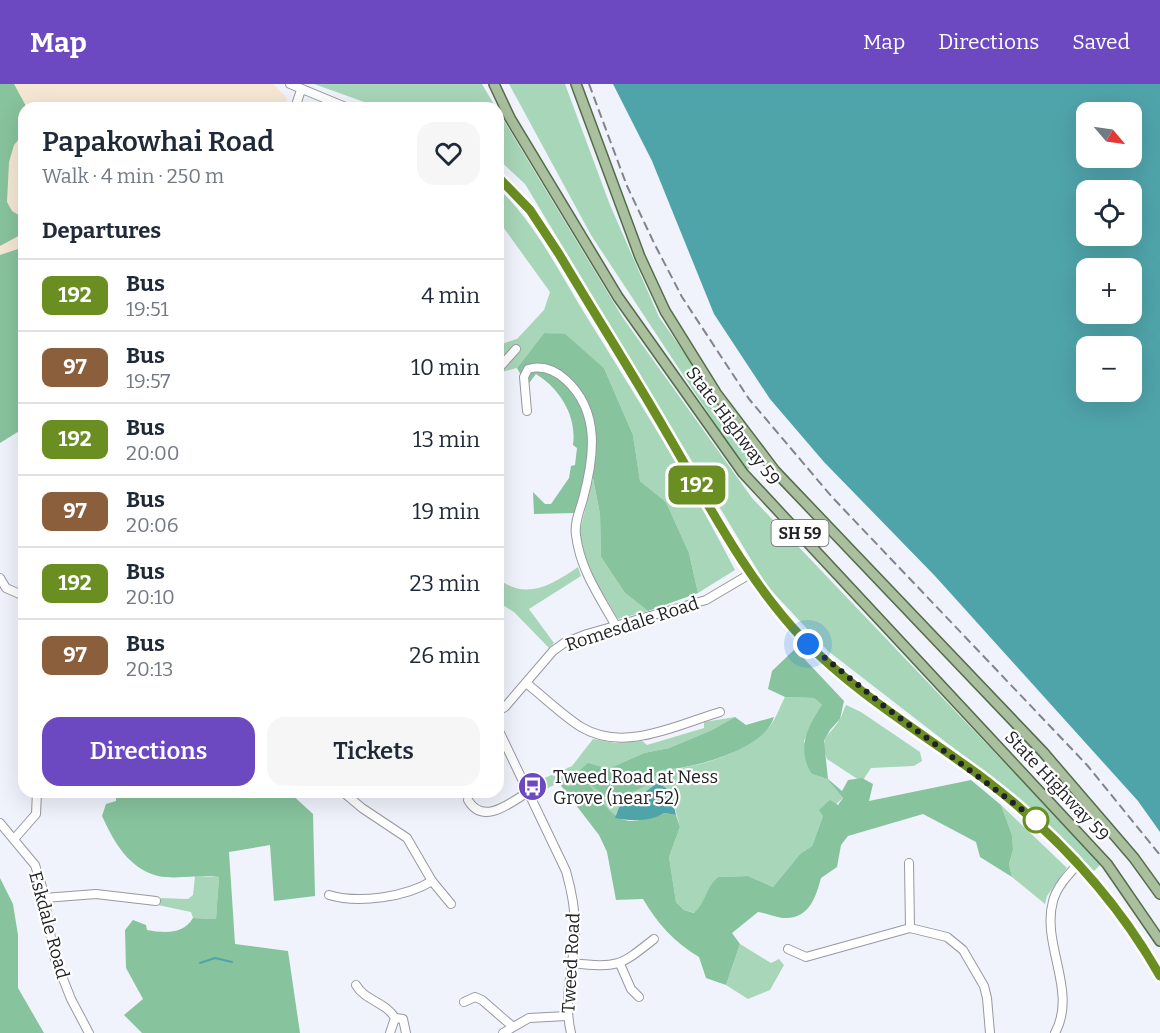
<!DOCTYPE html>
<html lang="en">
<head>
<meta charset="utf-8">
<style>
  :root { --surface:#fff; --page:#f6f6f7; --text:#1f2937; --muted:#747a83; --line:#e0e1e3; --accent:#6c48c1 }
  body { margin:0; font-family:Bitter,serif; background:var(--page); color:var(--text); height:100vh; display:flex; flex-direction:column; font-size:22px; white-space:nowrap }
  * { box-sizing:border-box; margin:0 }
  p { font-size:20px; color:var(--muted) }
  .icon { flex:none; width:33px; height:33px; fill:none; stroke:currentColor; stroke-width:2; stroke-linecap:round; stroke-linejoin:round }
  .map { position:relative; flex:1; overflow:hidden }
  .side { position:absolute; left:18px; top:18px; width:486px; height:696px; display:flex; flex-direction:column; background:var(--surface); border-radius:18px; box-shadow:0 6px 24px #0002 }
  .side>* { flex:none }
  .badge { padding:0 12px; border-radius:9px; font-size:21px; line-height:39px }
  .needle { width:39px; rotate:119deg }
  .buttons { position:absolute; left:1076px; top:18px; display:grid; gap:12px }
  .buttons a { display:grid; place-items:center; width:66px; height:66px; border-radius:12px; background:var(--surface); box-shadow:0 6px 24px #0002; font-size:30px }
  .you { position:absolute; width:30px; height:30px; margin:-15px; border:4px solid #fff; border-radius:50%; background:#1a73e8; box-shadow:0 0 0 9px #1a73e833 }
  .map>.badge { position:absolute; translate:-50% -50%; box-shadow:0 0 0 3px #fff }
  h2 { padding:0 24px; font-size:22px; line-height:54px }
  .round { display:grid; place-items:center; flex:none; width:63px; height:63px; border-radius:18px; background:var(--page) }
  .overview { display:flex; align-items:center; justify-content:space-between; height:102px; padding:0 24px }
  h1 { font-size:28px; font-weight:600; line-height:45px }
  .action { display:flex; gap:12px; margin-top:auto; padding:12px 24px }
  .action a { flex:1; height:69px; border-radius:18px; background:var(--accent); color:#fff; font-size:24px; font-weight:600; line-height:69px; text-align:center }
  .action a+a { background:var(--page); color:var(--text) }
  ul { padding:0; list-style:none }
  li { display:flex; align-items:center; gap:18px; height:72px; padding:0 24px; border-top:2px solid var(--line) }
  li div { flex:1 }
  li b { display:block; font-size:22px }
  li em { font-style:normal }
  li .badge { min-width:66px; font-weight:700; text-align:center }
  header { display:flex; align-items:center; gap:36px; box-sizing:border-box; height:84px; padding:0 30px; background:var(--accent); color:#fff }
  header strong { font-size:28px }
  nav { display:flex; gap:33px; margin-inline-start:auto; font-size:21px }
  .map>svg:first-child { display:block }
  .education { fill:#f5e7d4 }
  .green { fill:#a8d6b8 }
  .forest { fill:#87c39d }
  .water { fill:#4fa4aa; fill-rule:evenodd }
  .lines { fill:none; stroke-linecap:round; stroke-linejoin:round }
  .stream { stroke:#4fa4aa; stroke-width:2 }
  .minor-casing { stroke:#9699a1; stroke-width:10 }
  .major-casing { stroke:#546c49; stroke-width:12 }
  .minor { stroke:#fff; stroke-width:8 }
  .major { stroke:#a9bf9d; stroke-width:9 }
  .rail { stroke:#82848a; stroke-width:2; stroke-dasharray:9 4.5; stroke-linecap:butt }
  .line-casing { stroke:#fff; stroke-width:14 }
  .line { stroke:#6b8e23; stroke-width:9 }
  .walk { stroke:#212226; stroke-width:6; stroke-dasharray:0 10.8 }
  .stop-dot { fill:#fff; stroke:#6b8e23; stroke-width:3 }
  .labels { text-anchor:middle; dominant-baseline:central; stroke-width:4.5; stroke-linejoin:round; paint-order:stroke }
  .shield { fill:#fff; stroke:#646467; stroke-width:1.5 }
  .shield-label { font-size:16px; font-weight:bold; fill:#212226 }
  .street-label { font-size:18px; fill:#212226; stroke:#fff }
  .poi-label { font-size:18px; fill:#212226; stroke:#fff; text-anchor:start }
</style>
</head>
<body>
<header>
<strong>Map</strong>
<nav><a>Map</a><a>Directions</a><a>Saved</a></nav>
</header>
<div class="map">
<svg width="1160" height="949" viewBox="0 0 1160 949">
  <rect width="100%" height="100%" fill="#f0f3fc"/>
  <polygon class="education" points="0,0 273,0 287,14 286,24 24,24 24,345 4,355 0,350"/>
  <g class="green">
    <polygon points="314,0 482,0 496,24 381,24"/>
    <polygon points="509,0 565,0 610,121 659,233 757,372 747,388 591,151"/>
    <polygon points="498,27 623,234 752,414 1101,780 1094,787 1013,710 828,567 767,502 525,100 498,75"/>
    <path d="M498,104C536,140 560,190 588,235C639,317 691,400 735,486L698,509L689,469L666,418L640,397L633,351L604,284L565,251L544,249L517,284L498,289V261L517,255L544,226L550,208L498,136Z"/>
    <polygon points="593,394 600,430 601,473 625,509 648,527 618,535 590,488 579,450"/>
    <path d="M498,479V494C525,518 553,500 578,483L581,492L529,525L554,559L549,564L514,528L498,518Z"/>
    <path d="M785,613L814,614L822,621L804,657L812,690L827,695L843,714L823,732L812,762L800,770L773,803L748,792L718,793C708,805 705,818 695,829L684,826L676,818L669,773L680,743L673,717L656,700L645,708L621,718L615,734L605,725L586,696L648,701L661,686C696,684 747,670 770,642C776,635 780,622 785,613Z"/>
    <path d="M846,621L861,628L920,668L922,677L914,682L871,684L863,696H859L827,675C818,652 831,651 840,635C843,630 843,626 846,621Z"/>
    <polygon points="735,633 712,646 669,664 644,669 608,685 576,690 571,702 558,699 536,710 531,700 572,682 593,655 615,659 642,657 647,661 704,644 704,638"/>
    <polygon points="1001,721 1067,784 1047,812 1045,820 1012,793 1009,780 1013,766 1012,751"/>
    <polygon points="195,792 219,793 216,835 193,834 191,828 158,821 159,814 188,815 193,811"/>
    <polygon points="740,860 771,879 779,875 784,881 770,906 748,915 726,901"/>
  </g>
  <g class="forest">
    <polygon points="0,0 14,0 27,24 24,24 24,49 14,61 9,78 7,118 12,127 24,134 24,149 0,162"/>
    <polygon points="24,163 24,344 0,359 0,171"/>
    <path d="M544,249L565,250L604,284L633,351L640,397L666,418L689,469L698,509L648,527L625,509L601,473L600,430L593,394L586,392L576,429L534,430L533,408L545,420H551L569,394L571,382L575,381L577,364L573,361C577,332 560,305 536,290L527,302L517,284Z"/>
    <path d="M795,565L844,617L840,635L830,646L824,657L828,695L842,707L848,696L862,694L873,700L869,717L971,696L1001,721L1012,751L1013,766L1009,780L1012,793L980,773L976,758L923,730L848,752L841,761L837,783L821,794C816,812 810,834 786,834C777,834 767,829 758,828L732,849L740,860L726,901L706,894L699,873C674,858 657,839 643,815L616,816L607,768L599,751L559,699L571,702L576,690L588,679L608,685L644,669L669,664L712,646L735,633L746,641L774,633C765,666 691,685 661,686C643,707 632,710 605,712L588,699C604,719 616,746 646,734C652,731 658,734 664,729L676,731L680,743L669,773L676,818L684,826L694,829C706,818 706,803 718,793L748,792L773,803L800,770L812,762L823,732L819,726L830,716L838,721L843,714L827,695L812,690C796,665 807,644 822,621L814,614L785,613L768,605L772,587Z"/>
    <path d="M116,708H289L313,730L315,812L274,817L270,761L229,768L235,860L288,867L300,949H142L124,931L143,915L126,884L125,846L133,836L146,841L147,846C164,849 183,851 193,834L216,835L219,793C199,790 177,796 158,792C128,784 114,758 102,732L106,720L116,717Z"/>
    <polygon points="0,794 13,820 18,851 18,904 44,949 0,949"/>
  </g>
  <g class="water">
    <path d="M613,0H1160V748L1138,717L935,492L824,378L770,315L714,230L652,77ZM1086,28H1131V74H1086ZM1086,106H1131V152H1086ZM1086,184H1131V230H1086ZM1086,262H1131V308H1086Z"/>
    <path d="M656,700C672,702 673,718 676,731L664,729C652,738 629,737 615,734L621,718L645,708Z"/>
  </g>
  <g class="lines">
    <polyline class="stream" points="200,879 215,874 232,878"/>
    <defs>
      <g id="minor">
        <polyline points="290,0 348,24"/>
        <polyline points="295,24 301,6"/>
        <path d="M498,93L530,126L559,170C595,230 633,289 668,350C709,422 747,497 805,557C858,611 927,651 987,697C1057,751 1116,814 1160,892"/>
        <polyline points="498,285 516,265"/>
        <path d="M527,327L524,293L528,285C542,281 555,286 566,296C601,328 594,374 583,415C580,426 574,439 576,451C580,485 599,512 616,542"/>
        <polyline points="0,494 6,504 24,512"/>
        <path d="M526,599C544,613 562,631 581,643C624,669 677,641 720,628"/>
        <polyline points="498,627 505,623 553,567 564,559 587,550 706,516 750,490"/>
        <path d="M498,645L566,787C572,808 576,829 575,851C573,884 563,916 571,949"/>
        <polyline points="343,708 362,724 407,754 432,797 451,820"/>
        <path d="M468,716C483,742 510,719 528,708"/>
        <polyline points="0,739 35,781 43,806 54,872 71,915 89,949"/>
        <polyline points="15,754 36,730 37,708"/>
        <polyline points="909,779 910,844"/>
        <path d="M329,811C359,820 406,813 432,797"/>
        <polyline points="44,814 96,810 156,817"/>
        <polyline points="788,865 806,873 910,844 947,853 963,866 984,902 987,914 990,949"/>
        <path d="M572,879C617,884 619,883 654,855"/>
        <polyline points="620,880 631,905 639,913"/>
        <path d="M356,901C365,917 386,918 395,934"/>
        <polyline points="464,918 475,913 482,916 512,942"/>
        <polyline points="390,949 395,934 403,935 406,949"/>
        <polyline points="503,949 529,934 567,932"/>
        <path d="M1055,949C1078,907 1041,861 1053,817C1057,802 1069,790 1079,779"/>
      </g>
      <g id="major">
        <polyline points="494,0 510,34 618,213 743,389 1107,780 1160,857"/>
        <polyline points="576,0 640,173 665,227 716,309 775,387 1043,668 1134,774 1160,810"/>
      </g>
    </defs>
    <use href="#minor" class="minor-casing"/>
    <use href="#major" class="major-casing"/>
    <use href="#minor" class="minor"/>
    <use href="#major" class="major"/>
    <polyline class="rail" points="589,0 627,102 654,159 682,213 749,315 832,413 1087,681 1160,771"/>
  </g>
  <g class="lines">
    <defs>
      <path id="line" d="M498,93L530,126L559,170C594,229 631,287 665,346C708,419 746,496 805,557C857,611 927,652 987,697C1057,751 1116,814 1160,892"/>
    </defs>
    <use href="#line" class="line-casing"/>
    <use href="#line" class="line"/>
    <polyline class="walk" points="808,560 884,622 1036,736"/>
  </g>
  <defs>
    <symbol id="bus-disc" viewBox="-11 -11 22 22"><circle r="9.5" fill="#6c48c1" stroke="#fff"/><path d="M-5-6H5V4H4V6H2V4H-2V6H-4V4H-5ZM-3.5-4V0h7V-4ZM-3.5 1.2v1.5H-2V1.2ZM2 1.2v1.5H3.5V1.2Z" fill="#fff"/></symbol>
  </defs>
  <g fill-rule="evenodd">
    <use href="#bus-disc" x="516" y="686" width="33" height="33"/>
  </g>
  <circle class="stop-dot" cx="1036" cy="736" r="12"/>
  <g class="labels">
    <rect class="shield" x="771.5" y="436" width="57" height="26" rx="4.5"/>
    <g class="shield-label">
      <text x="800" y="449">SH 59</text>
    </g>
    <g class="street-label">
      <text transform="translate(733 342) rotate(53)">State Highway 59</text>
      <text transform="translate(632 540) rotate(-18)">Romesdale Road</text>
      <text transform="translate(1057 702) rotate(47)">State Highway 59</text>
      <text transform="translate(49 841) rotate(75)">Eskdale Road</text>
      <text transform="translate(571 879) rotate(-87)">Tweed Road</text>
    </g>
    <g class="poi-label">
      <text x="553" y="693">Tweed Road at Ness<tspan x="553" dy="21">Grove (near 52)</tspan></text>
    </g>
  </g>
</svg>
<div class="buttons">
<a><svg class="needle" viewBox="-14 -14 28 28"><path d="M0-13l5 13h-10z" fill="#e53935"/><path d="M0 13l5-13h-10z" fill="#747a83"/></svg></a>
<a><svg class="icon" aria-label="locate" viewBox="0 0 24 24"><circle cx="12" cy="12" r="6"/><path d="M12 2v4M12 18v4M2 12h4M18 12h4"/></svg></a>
<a>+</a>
<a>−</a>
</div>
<div class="you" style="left:808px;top:560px"></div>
<b class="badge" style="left:697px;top:401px;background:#6b8e23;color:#fff">192</b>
<section class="side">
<div class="overview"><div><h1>Papakowhai Road</h1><p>Walk · 4 min · 250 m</p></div><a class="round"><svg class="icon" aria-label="heart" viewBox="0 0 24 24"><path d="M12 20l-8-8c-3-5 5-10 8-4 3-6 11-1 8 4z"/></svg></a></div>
<h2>Departures</h2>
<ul>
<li><span class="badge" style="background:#6b8e23;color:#fff">192</span><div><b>Bus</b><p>19:51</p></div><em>4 min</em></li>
<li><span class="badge" style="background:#8b5e3c;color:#fff">97</span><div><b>Bus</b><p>19:57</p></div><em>10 min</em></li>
<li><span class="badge" style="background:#6b8e23;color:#fff">192</span><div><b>Bus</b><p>20:00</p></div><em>13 min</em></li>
<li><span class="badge" style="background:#8b5e3c;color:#fff">97</span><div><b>Bus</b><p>20:06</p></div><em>19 min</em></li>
<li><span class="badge" style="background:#6b8e23;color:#fff">192</span><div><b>Bus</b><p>20:10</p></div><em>23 min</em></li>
<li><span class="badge" style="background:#8b5e3c;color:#fff">97</span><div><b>Bus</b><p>20:13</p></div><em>26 min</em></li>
</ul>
<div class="action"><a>Directions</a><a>Tickets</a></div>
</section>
</div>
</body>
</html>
